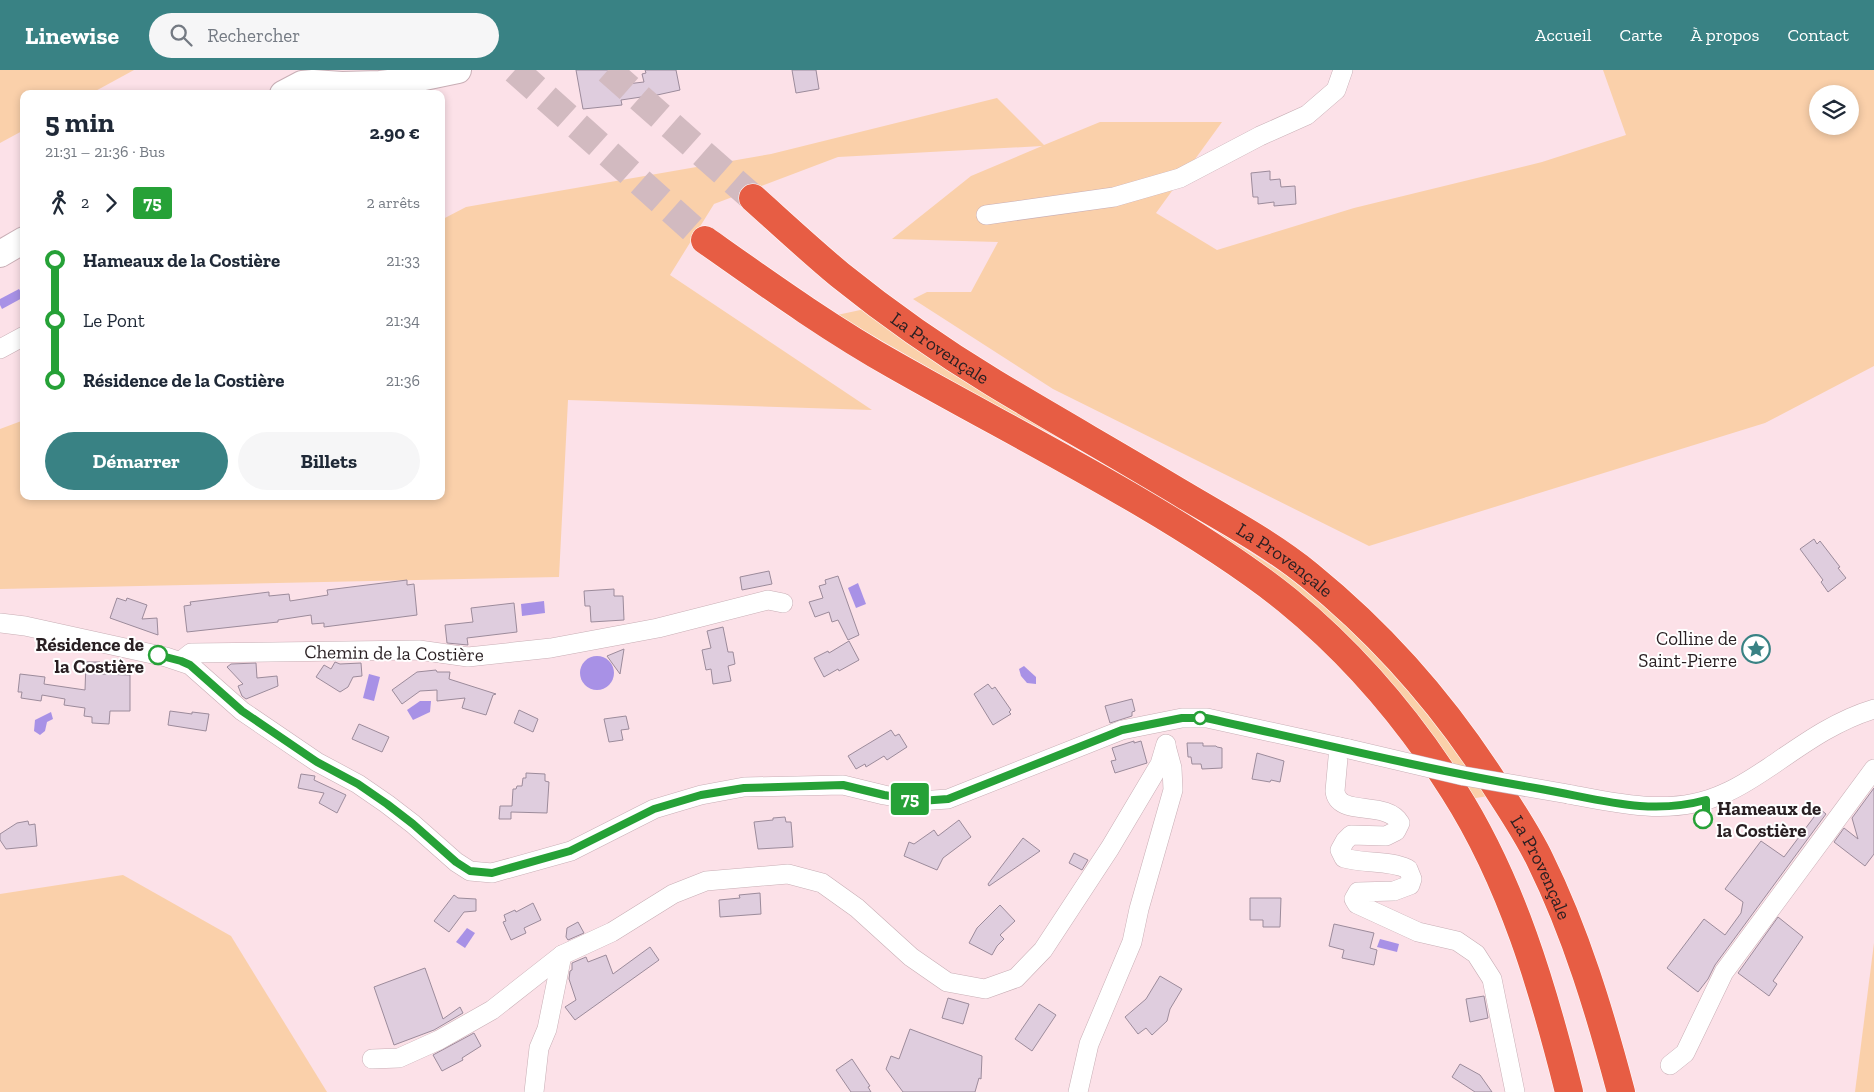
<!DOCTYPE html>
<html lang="fr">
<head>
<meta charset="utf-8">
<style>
  :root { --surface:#fff; --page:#f6f6f7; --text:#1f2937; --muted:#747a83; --accent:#398284 }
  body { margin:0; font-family:"Zilla Slab",serif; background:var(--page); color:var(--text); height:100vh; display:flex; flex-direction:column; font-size:19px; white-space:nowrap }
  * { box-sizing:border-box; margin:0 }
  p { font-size:16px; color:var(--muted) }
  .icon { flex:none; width:28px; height:28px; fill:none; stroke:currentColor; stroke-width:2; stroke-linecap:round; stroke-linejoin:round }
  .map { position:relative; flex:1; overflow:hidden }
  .side { position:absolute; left:20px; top:20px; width:425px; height:410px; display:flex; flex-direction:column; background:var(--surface); border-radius:10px; box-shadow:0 2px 8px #0003 }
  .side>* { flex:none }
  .badge { padding:0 10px; border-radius:4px; font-size:18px; line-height:32px }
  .buttons { position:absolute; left:1809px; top:15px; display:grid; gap:10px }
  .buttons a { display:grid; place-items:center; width:50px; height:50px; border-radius:50%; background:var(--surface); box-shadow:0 2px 8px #0003; font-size:25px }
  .map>.badge { position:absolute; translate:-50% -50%; box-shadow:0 0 0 2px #fff }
  .legs { display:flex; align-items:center; gap:8px; height:55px; padding:0 25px; font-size:16px }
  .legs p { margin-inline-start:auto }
  .overview { display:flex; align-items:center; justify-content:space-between; height:85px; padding:0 25px }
  h1 { font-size:28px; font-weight:800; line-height:38px }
  .primary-button { display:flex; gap:10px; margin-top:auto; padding:10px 25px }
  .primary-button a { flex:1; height:58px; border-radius:30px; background:var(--accent); color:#fff; font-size:20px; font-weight:800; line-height:58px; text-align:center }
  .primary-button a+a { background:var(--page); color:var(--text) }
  ul { padding:0 25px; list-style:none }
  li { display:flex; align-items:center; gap:18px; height:60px; font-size:19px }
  li i { display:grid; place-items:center; width:8px; height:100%; margin:0 6px; background:currentColor }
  li i::after { content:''; width:12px; height:12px; margin:-6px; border:4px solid; border-radius:50%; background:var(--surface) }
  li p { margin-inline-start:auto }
  li:first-child i { background:linear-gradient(#0000 50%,currentColor 0) }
  li:last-child i { background:linear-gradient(currentColor 50%,#0000 0) }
  header { display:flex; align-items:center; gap:30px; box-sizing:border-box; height:70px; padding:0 25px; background:var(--accent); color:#fff }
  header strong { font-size:24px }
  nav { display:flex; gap:28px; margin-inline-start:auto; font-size:18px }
  .search { width:350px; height:45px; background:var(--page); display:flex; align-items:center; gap:12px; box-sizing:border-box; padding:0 18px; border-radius:28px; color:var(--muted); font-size:19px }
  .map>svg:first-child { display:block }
  .green { fill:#fad0aa; fill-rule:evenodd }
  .water { fill:#a891e6 }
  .building { fill:#dfcdde; stroke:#9c8b9b }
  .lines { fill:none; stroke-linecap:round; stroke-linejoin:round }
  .highway-tunnel { stroke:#d2bac0; stroke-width:28; stroke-dasharray:28 14; stroke-linecap:butt }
  .street-casing { stroke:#c8aeb5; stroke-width:20 }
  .secondary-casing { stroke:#c8aeb5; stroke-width:28 }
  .highway-casing { stroke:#fff; stroke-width:29 }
  .street { stroke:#fff; stroke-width:19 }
  .secondary { stroke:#fff; stroke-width:26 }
  .highway { stroke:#e75d44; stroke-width:28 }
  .street-bridge-casing { stroke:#c8aeb5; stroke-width:20; stroke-linecap:butt }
  .street-bridge { stroke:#fff; stroke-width:19 }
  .line-1-casing { stroke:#fff; stroke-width:11 }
  .line-1 { stroke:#26a137; stroke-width:8 }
  .stop-1-dot { fill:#fff; stroke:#26a137; stroke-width:2.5 }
  .labels { text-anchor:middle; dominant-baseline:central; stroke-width:4; stroke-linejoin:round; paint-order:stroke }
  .street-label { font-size:19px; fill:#291f22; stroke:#fff }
  .poi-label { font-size:19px; fill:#291f22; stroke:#fff; text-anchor:end }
  .stop-label { font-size:19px; font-weight:bold; fill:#291f22; stroke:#fff; text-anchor:end }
</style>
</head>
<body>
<header>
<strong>Linewise</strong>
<div class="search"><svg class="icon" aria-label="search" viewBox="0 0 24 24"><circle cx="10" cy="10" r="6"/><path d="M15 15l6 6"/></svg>Rechercher</div>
<nav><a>Accueil</a><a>Carte</a><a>À propos</a><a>Contact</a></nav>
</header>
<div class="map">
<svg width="1874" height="1022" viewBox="0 0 1874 1022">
  <rect width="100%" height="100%" fill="#fce1e8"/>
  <g class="green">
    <polygon points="0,0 134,0 90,24 24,24 24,60 0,73"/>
    <path d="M1603,0H1874V296L1765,353L1369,476L1053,319L913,229L927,222H971L998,172L892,169L971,106L1042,76L838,87L714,134L670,205L872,340L568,330L559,507L0,519V359L24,350V426H441V150L466,137L771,84L997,28L1044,75L1100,52H1222L1156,143L1217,180L1354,138L1542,92L1626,65ZM1818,24H1850V56H1818Z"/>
    <polygon points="865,239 1061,369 971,322 837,245"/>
    <polygon points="1218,462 1286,505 1357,564 1422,635 1488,726 1470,729 1302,529"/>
    <polygon points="123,805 231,866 327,1022 0,1022 0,824"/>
    <polygon points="1874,873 1874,1022 1855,1022"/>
  </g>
  <g class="water">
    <polygon points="19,219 24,227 2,239 0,235 0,229"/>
    <polygon points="858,513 866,534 856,538 848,518"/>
    <polygon points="544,531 545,543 522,546 521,534"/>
    <circle cx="597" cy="603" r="17"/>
    <polygon points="1024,596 1036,607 1036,614 1027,613 1021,606 1019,599"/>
    <polygon points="369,604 380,607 374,631 363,628"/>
    <polygon points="420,631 431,631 430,642 413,650 407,640"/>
    <polygon points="51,642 53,649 47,652 45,661 40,665 34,661 35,650"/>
    <polygon points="467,858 475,863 465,878 456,872"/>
    <polygon points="1380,869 1399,874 1397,882 1377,877"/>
  </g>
  <g class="building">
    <polygon points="576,0 616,0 618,15 644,12 642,4 646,3 645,0 676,0 680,20 648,27 648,26 621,30 622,35 583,39"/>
    <polygon points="792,0 816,0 819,19 796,23"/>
    <polygon points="1270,101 1270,110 1280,109 1281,117 1295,116 1296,134 1274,136 1274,132 1258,134 1258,127 1253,127 1251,103"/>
    <polygon points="1814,469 1817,474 1820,471 1840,497 1838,498 1846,508 1828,522 1821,512 1823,510 1800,479"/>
    <polygon points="769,501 772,514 742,520 740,507"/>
    <polygon points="838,506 859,565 848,570 838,550 832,552 829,542 815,547 809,532 823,528 819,516 826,514 825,510"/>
    <polygon points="407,510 407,515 414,514 417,545 324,557 324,553 312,554 311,545 278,550 278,552 187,562 184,536 191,535 190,532 269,522 269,526 289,524 290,531 328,525 327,520"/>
    <polygon points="614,519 614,526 623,526 624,550 591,552 590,536 585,536 584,521"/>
    <polygon points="117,528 126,531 127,528 147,535 142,549 157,548 158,565 110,548"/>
    <polygon points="514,533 517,562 467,568 468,575 447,573 445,555 473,552 471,538"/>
    <polygon points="723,557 728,582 733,582 735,594 728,596 731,611 713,614 711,599 706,600 702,580 711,578 707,561"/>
    <polygon points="849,571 859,590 839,601 838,599 824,607 814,588 828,581 829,583"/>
    <polygon points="624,579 620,604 607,586"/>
    <polygon points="86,592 100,592 100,604 130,605 130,641 110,641 109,654 92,653 92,647 84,646 85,638 64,635 65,629 42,625 41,631 21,628 22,622 18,622 20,604 45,607 44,614 85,620"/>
    <polygon points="335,592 340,594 361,593 362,606 353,607 348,617 340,622 316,607 324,595 331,599"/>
    <polygon points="256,593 257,608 277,606 278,616 246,629 242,626 238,616 243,614 227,597 231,594"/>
    <polygon points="436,600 437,602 450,602 449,609 496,624 493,625 486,645 462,638 465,628 437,631 437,620 420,621 402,634 392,620 417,602"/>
    <polygon points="988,614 992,619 995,617 1011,640 1009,642 1011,644 993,655 974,624"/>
    <polygon points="1132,629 1135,641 1132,642 1132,646 1110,653 1105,636"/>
    <polygon points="519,640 538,649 533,662 514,653"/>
    <polygon points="170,641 192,644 192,642 209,644 206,661 168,655"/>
    <polygon points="626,646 629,659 621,660 623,670 609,672 604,649"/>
    <polygon points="359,654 389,667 382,682 352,669"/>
    <polygon points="891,660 895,666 899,664 907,677 887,690 884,686 866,697 865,694 856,699 848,686"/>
    <polygon points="1134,671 1134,673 1141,671 1147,693 1115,703 1111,691 1116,690 1112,678"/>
    <polygon points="1187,673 1203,673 1203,676 1216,676 1217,677 1222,678 1222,698 1202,699 1201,694 1192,694 1191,687 1188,687"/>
    <polygon points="1257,683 1284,691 1280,712 1271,710 1270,712 1252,709"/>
    <polygon points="526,703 545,704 545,711 549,712 547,743 511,742 511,749 499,749 500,736 512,736 513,719 516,719 517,716 522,716 523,708 526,708"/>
    <polygon points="301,704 315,706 314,710 346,725 337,743 319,733 324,723 298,718"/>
    <polygon points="1874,718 1874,784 1865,796 1834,772 1844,758 1858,769 1852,748"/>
    <polygon points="1820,739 1826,744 1715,895 1708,909 1698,922 1667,898 1704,849 1725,865 1741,843 1743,832 1725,819 1761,771 1784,787"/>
    <polygon points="785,747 786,752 791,752 793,777 758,779 754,752 773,750 773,748"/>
    <polygon points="959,750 971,767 943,788 937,800 904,786 909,772 914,774 934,760 938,766"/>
    <polygon points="28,751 29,755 35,754 37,776 6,779 0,770 0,764 17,753"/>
    <polygon points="1023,768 1040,781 989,816 988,814"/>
    <polygon points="1074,783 1088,790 1082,800 1069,793"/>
    <polygon points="760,823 761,844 720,847 719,830 740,828 739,825"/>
    <polygon points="454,825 458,828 476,829 476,841 464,842 449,862 434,851"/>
    <polygon points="1250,828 1281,828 1280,857 1263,857 1263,850 1250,850"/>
    <polygon points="533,833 541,850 524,858 526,863 511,870 503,852 506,851 504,845 515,840 516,842"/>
    <polygon points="1000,835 1015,851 1000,865 1004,869 997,876 992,885 969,873 977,858"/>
    <polygon points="1778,847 1803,867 1773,911 1777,914 1769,926 1738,903"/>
    <polygon points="578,852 584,863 568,870 566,867 567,858"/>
    <polygon points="1334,854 1374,863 1370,878 1377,880 1374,895 1342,888 1344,880 1329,876"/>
    <polygon points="650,877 659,890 575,950 565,937 576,930 569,909 570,901 572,900 572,893 586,887 588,892 606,885 613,904"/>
    <polygon points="425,898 443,949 460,937 463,943 434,960 394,975 374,917"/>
    <polygon points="1160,906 1182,919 1170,939 1167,951 1152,965 1146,958 1138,964 1125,947 1146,929"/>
    <polygon points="1484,926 1488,948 1470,952 1466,929"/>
    <polygon points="948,928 969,934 963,954 942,948"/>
    <polygon points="1039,934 1056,945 1032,981 1015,969"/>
    <polygon points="910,959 982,986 981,1009 979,1008 975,1022 903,1022 886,999 891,986 899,989"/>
    <polygon points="474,963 481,976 462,988 463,990 442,1001 433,985"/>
    <polygon points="852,989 870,1016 868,1017 871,1022 851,1022 836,1000"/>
    <polygon points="1460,994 1480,1005 1492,1022 1475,1022 1452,1007"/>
  </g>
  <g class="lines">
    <g class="highway-tunnel">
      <polyline points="515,0 705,170"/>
      <polyline points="608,0 753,128"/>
    </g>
    <defs>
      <g id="street">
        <polyline points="986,145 1114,127 1180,108 1260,66 1307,45 1336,20 1343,0"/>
        <polyline points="0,279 24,266"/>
        <polyline points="0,553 25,556 166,587 190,595 242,641 317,692 358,714 387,734 413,754 456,792 470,801 492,803 571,781 654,739 701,725 744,717 843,715 884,725 919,731 948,729 1122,660 1182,648 1207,648 1349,679"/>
        <polyline points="181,591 191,583 419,580 468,587 551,578 658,558 768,530 783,533"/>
        <path d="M1339,677L1335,721C1338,748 1386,729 1400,753L1396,761L1386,766L1351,765L1345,771L1340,780L1344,788C1365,794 1389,790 1408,799L1412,809L1410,815L1394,821L1358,822L1354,829L1357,834L1418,862L1457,871L1476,884L1492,909L1515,1022"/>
        <path d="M1568,724C1620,734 1674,747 1725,723C1742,716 1759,704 1774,694C1806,672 1837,650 1874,639"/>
        <polyline points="372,989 399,988 439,970 492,940 562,885"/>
        <polyline points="1670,995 1685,983 1724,902 1874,699"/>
        <polyline points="534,1022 539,978 547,959 562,885 612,862 673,824 706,811 788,804 822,813 857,838 911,887 947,912 985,919 1016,908 1043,880 1110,778 1160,694 1166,674"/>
        <polyline points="1078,1022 1089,974 1132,872 1139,839 1173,720 1172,698 1166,676"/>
      </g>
      <g id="secondary">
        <polyline points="283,24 302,14 313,13 342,15 380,14 405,11 458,0"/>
        <polyline points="0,184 24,170"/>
      </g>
      <g id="highway">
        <path id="s1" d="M753,128C782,154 811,181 840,205C887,243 943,282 994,313C1057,351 1121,387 1184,425C1226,450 1271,474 1309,505C1384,566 1446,637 1497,718C1512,741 1528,765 1540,790C1576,863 1600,943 1621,1022"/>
        <path d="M705,170C766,213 830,259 896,296C977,342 1059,384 1140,432C1191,462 1241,493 1287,530C1352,583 1409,650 1454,721C1512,812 1543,918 1569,1022"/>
      </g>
    </defs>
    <use href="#street" class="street-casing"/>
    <use href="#secondary" class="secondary-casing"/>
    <use href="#highway" class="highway-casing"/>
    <use href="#street" class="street"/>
    <use href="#secondary" class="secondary"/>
    <use href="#highway" class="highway"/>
    <defs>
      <polyline id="street-bridge" points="1349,679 1464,706 1568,724"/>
    </defs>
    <use href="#street-bridge" class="street-bridge-casing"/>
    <use href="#street-bridge" class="street-bridge"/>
  </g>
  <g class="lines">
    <defs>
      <path id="line-1" d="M158,585L181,591L190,595L242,641L317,692L358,714L387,734L413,754L456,792L470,801L492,803L570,781L654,739L701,725L744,718L843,715L884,725L920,731L948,729L1122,660L1182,648H1206C1318,673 1429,700 1541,719C1599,729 1648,746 1706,730V741L1703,749"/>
    </defs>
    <use href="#line-1" class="line-1-casing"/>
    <use href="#line-1" class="line-1"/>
  </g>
  <defs>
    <symbol id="sight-ring" viewBox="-11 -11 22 22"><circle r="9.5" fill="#fff" stroke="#398284" stroke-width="1.5"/><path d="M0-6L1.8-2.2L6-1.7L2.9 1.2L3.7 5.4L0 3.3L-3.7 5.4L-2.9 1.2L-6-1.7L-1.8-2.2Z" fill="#398284"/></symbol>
  </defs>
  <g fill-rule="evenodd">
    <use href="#sight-ring" x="1740" y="563" width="32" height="32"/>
  </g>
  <g class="stop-1-dot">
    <circle cx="158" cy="585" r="9"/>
    <circle cx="1200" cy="648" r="6"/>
    <circle cx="1703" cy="749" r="9"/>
  </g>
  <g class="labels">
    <g class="street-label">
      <text stroke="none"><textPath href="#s1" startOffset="240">La Provençale</textPath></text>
      <text stroke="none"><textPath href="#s1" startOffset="645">La Provençale</textPath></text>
      <text transform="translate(394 583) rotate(1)">Chemin de la Costière</text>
      <text stroke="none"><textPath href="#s1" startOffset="1050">La Provençale</textPath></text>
    </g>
    <g class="poi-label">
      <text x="1737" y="568">Colline de<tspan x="1737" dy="22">Saint-Pierre</tspan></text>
    </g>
    <g class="stop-label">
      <text x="144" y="574">Résidence de<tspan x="144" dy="22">la Costière</tspan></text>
      <text x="1717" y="738" text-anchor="start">Hameaux de<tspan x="1717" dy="22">la Costière</tspan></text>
    </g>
  </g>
</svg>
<div class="buttons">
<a><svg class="icon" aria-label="layers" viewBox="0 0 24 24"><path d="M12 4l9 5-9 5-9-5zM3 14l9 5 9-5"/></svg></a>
</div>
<b class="badge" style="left:910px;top:729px;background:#26a137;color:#fff">75</b>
<section class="side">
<div class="overview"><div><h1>5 min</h1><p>21:31 – 21:36 · Bus</p></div><b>2.90 €</b></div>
<div class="legs"><svg class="icon" aria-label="walk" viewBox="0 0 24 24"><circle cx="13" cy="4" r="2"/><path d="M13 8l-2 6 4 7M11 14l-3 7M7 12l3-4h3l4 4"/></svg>2<svg class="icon" aria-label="forward" viewBox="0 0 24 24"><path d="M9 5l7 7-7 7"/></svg><b class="badge" style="background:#26a137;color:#fff">75</b><p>2 arrêts</p></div>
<ul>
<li><i style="color:#26a137"></i><b>Hameaux de la Costière</b><p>21:33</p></li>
<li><i style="color:#26a137"></i><span>Le Pont</span><p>21:34</p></li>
<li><i style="color:#26a137"></i><b>Résidence de la Costière</b><p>21:36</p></li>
</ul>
<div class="primary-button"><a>Démarrer</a><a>Billets</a></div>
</section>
</div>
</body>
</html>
